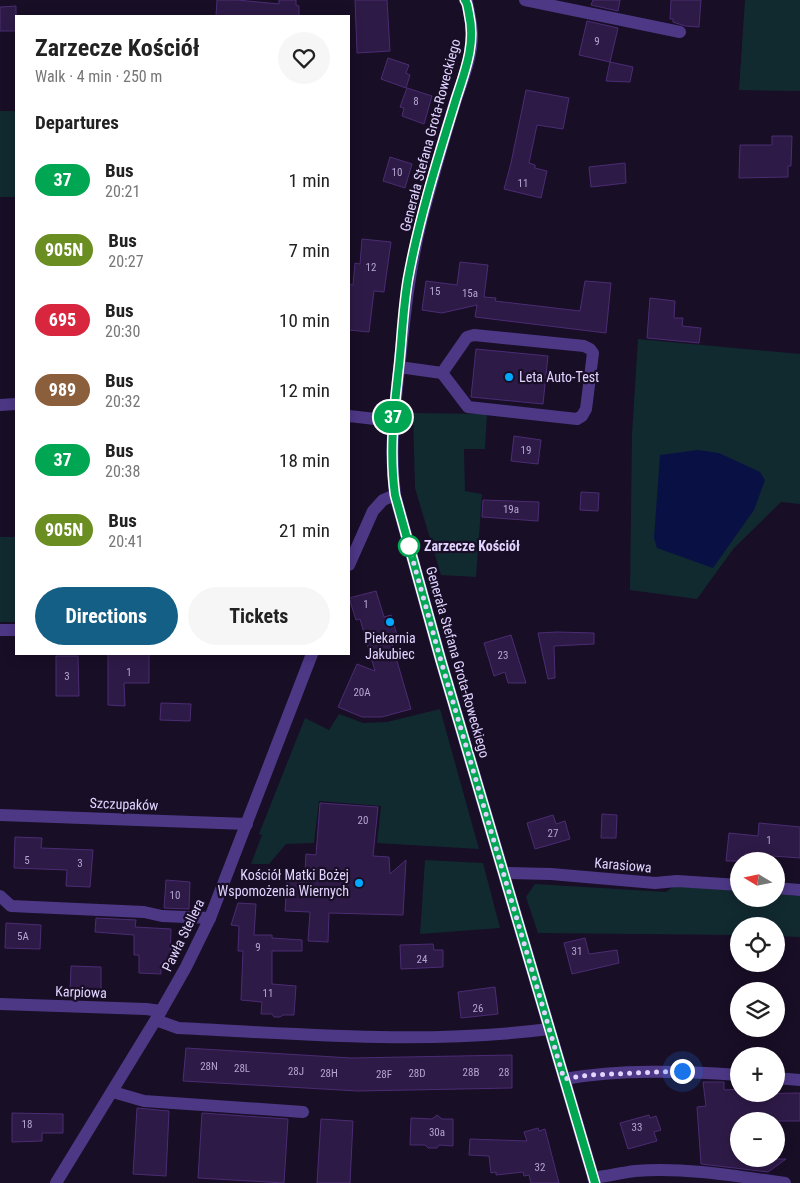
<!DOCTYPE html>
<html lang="en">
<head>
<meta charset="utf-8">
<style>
  :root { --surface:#fff; --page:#f6f6f6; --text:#222; --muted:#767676; --accent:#135f85 }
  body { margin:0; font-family:"Roboto Condensed",sans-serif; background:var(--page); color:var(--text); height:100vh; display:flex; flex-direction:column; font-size:19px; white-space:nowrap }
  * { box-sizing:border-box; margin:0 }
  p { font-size:16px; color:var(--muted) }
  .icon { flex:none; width:28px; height:28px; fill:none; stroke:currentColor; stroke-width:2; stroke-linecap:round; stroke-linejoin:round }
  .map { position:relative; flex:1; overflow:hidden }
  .sheet { position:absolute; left:15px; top:15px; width:335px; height:640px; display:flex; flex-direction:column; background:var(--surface); border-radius:0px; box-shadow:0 2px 12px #0003 }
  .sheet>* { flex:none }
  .badge { padding:0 10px; border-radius:16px; font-size:18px; line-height:32px }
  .needle { width:32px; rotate:280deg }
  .controls { position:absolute; left:730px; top:852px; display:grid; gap:10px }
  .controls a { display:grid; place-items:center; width:55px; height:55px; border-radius:50%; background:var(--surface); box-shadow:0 2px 12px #0003; font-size:25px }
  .you { position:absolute; width:25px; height:25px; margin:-12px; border:4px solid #fff; border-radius:50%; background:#1a73e8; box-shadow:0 0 0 8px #1a73e833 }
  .map>.badge { position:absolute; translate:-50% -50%; box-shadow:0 0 0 2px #fff }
  h2 { padding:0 20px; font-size:19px; line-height:45px }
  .round { display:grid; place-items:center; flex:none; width:52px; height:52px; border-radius:26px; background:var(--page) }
  .head { display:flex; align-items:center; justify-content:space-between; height:85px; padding:0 20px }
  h1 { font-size:24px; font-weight:700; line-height:38px }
  .button { display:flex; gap:10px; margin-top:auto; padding:10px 20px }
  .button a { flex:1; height:58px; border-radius:30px; background:var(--accent); color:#fff; font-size:20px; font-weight:700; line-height:58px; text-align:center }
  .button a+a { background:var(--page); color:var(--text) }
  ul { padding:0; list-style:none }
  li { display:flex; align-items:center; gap:15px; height:70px; padding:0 20px }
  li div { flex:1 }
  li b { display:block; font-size:19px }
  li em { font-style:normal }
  li .badge { min-width:55px; font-weight:700; text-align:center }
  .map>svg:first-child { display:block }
  .green { fill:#112a30 }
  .water { fill:#091144 }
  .building { fill:#2e1a47; stroke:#4b2c73 }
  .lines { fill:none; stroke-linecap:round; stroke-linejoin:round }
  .minor { stroke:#4d3886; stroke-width:12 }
  .line-casing { stroke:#fff; stroke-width:11 }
  .line { stroke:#00a651; stroke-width:8 }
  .walk { stroke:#e2d3ff; stroke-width:5; stroke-dasharray:0 9 }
  .poi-dot { fill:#00a9fe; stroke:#180e26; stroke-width:2 }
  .stop-dot { fill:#fff; stroke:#00a651; stroke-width:2.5 }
  .labels { text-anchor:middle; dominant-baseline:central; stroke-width:4.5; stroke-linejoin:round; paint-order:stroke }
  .number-label { font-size:11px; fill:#b5a5d1 }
  .street-label { font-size:14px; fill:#e2d3ff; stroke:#180e26 }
  .poi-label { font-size:14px; fill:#e2d3ff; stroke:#180e26; text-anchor:start }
  .stop-label { font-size:14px; font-weight:bold; fill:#e2d3ff; stroke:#180e26; text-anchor:start }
</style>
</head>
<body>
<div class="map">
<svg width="800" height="1183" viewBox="0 0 800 1183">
  <rect width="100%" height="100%" fill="#180e26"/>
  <g class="green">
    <polygon points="745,0 800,0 800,91 739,90"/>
    <rect x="0" y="111" width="16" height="86"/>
    <polygon points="638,339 800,354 800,504 781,502 734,548 697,599 630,590 632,434"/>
    <polygon points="413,413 487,414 485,449 464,449 465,491 482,494 476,577 441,575 415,488"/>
    <rect x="0" y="537" width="16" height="85"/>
    <polygon points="440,709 479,849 377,843 381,806 319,801 314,843 286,844 269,864 251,864 262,835 259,834 305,718 329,730 339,714 363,723 387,722"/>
    <polygon points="425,860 483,863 500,928 420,934"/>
    <polygon points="535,884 666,892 674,886 739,891 739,899 776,899 776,894 800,896 800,937 776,936 776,926 739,926 739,935 538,933 526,897"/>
  </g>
  <polygon class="water" points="698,450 719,453 760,472 765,480 754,510 713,568 657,548 654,538 660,455"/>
  <g class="building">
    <polygon points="217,0 237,0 279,4 279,0 296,0 296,5 299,6 299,16 216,16"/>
    <polygon points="355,0 387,0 390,51 357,53"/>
    <polygon points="593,0 620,0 618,11 591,5"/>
    <polygon points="671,0 701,0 699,27 685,26 673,22 673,19 670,19"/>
    <polygon points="16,6 16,31 0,31 0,7"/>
    <polygon points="587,21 618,28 610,62 579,55"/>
    <polygon points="388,58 409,65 406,73 410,75 406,88 381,79"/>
    <polygon points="610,62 633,67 630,82 606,81"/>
    <polygon points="407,88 432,96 424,124 402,116 404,108 400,107"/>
    <polygon points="526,90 569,98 563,129 537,125 529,163 535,165 535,168 547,171 541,198 504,189 511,163"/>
    <polygon points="772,136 792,136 791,166 788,166 788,177 739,178 740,145 772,145"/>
    <polygon points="390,157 412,164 405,188 383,181"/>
    <polygon points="625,163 626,183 591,187 589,167"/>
    <polygon points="362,239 391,242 384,292 374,291 369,332 349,330 349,284 353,285 355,263 360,264"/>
    <polygon points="460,262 488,265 484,297 496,298 495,301 580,311 585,281 611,283 606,333 475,317 477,305 442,313 422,310 426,281 457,285"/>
    <polygon points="650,298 675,301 674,318 683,318 682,326 701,328 699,343 647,338"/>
    <polygon points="476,349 548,356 543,404 471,397"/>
    <polygon points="514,436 541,440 538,464 511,461"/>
    <polygon points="581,492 599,493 598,511 580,510"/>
    <polygon points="483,500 539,502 538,521 482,517"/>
    <polygon points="376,591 384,617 391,615 399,642 392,644 411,709 382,717 362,717 338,707 357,664 375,671 360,619 356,620 349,598"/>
    <polygon points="557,632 594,633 594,644 554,646 555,678 548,679 538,633"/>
    <polygon points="511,635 526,683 508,683 505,672 494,676 484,643"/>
    <polygon points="108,654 149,654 149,683 124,683 125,706 108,705"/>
    <polygon points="56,656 78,656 79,696 56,696"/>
    <polygon points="161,703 191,704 190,721 160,720"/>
    <polygon points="320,803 378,807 373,856 389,857 390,874 406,860 403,915 329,913 328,942 308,941 310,912 285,911 288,869 305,872 306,854 316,855"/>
    <polygon points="602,814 617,815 616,838 601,838"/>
    <polygon points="553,815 556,824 565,821 570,839 535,849 527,823"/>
    <polygon points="759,823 800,827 800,858 745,854 744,861 726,861 729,833 758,836"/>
    <polygon points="15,837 42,838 41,848 93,850 90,887 66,886 67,870 14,868"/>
    <polygon points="166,880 190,882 189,909 164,908"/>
    <polygon points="238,903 256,904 254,935 272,935 272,938 302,940 302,951 272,951 272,984 296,986 294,1015 283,1015 280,1017 274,1017 272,1014 261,1014 262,1002 241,1000 243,951 238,951 239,926 231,925"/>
    <polygon points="96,918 136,920 135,927 171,929 170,963 161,962 161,974 139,973 139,955 134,955 134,935 95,932"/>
    <polygon points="6,923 41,925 40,949 5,948"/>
    <polygon points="585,938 589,954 617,950 619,963 572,974 564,943"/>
    <polygon points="433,944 434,950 443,950 443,967 401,969 400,945"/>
    <polygon points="71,966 101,967 101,994 70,993"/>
    <polygon points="495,987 498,1014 461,1018 458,992"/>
    <polygon points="186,1048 351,1058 512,1055 512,1088 358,1091 183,1081"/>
    <polygon points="703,1082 724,1082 724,1090 739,1089 739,1094 800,1093 800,1121 739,1121 739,1159 786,1159 768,1172 701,1164 697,1107 706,1106"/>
    <polygon points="137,1108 169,1111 166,1176 133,1174"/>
    <polygon points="12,1113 63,1114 63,1133 42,1133 42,1141 12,1142"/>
    <polygon points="202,1113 288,1119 284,1183 198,1178"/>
    <polygon points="437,1115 442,1119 453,1119 453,1146 439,1145 437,1148 428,1148 425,1145 410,1145 411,1118 432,1119"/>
    <polygon points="649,1115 650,1118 656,1116 661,1130 654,1132 657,1141 628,1149 620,1123"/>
    <polygon points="321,1119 353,1121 350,1183 317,1183"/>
    <polygon points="538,1128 539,1131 545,1129 559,1183 531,1183 529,1175 524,1176 523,1172 496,1175 496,1172 491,1173 489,1156 469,1155 470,1139 527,1141 524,1132"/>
  </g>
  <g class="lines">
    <g class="minor">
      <path d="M465,0L467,2C469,13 472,24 472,36C472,60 460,85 453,109C442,145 432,181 422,218C410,265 405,312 400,360C395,407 389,448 395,495L441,661L595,1183"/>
      <polyline points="525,0 680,32"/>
      <polyline points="399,367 442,373 468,407 577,419 582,416 586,409 593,353 590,349 584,346 474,335 467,337 442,373"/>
      <polyline points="0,405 16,404"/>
      <polyline points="349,416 393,421"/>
      <polyline points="349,565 373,511 383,500 395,495"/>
      <polyline points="0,630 16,630"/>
      <polyline points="0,815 247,824"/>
      <polyline points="504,873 551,874 655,883 677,881 739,885"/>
      <polyline points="776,888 800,890"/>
      <polyline points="0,896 11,906 144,912 162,916 210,918"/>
      <polyline points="0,1004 146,1009 161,1011"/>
      <path d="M156,1020L178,1028C301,1034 426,1045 549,1029"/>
      <polyline points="776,1078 800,1080"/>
      <path d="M564,1079C621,1069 681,1071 739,1075"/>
      <polyline points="113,1092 144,1101 303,1112"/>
      <path d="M593,1178C607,1176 621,1173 635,1171C685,1167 736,1176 785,1183"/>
      <polyline points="56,1183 161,1011 186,967 210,918 312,654"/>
    </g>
  </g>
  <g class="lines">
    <defs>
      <path id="line" d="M465,0C468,4 468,9 469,14C476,44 465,71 456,99C438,158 419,218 408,279C403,308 402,338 399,366C394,410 389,451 395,495L441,661L595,1183"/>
    </defs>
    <use href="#line" class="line-casing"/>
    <use href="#line" class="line"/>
    <polyline class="walk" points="409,546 441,661 564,1079 589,1075 682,1071"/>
  </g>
  <g class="poi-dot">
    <circle cx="509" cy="377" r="5"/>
    <circle cx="390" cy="622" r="5"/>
    <circle cx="359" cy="883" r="5"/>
  </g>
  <circle class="stop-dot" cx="409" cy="546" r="10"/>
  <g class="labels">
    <g class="number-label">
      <text x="597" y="41">9</text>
      <text x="416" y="101">8</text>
      <text x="397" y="172">10</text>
      <text x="523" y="183">11</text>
      <text x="371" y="267">12</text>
      <text x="435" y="291">15</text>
      <text x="470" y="293">15a</text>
      <text x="526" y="450">19</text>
      <text x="511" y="509">19a</text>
      <text x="366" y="604">1</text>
      <text x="503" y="655">23</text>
      <text x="129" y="672">1</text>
      <text x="67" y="676">3</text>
      <text x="362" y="692">20A</text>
      <text x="363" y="820">20</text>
      <text x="553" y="833">27</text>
      <text x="769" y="840">1</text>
      <text x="27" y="860">5</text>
      <text x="80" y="863">3</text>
      <text x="175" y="895">10</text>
      <text x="23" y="936">5A</text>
      <text x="258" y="947">9</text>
      <text x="577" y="951">31</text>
      <text x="422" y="959">24</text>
      <text x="268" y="993">11</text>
      <text x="478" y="1008">26</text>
      <text x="209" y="1066">28N</text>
      <text x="242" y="1068">28L</text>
      <text x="296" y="1071">28J</text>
      <text x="471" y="1072">28B</text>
      <text x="504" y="1072">28</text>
      <text x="329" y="1073">28H</text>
      <text x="417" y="1073">28D</text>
      <text x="384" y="1074">28F</text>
      <text x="27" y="1124">18</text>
      <text x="637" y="1127">33</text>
      <text x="437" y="1132">30a</text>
      <text x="540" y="1167">32</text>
    </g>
    <g class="street-label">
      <text transform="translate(430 135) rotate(-75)">Generała Stefana Grota-Roweckiego</text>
      <text transform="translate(458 662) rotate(74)">Generała Stefana Grota-Roweckiego</text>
      <text transform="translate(124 804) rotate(2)">Szczupaków</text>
      <text transform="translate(623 865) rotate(5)">Karasiowa</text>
      <text transform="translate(183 935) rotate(-64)">Pawła Stellera</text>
      <text transform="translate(81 992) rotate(2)">Karpiowa</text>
    </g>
    <g class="poi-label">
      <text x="519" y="377">Leta Auto-Test</text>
      <text x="390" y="638" text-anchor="middle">Piekarnia<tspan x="390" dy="16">Jakubiec</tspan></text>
      <text x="349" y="875" text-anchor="end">Kościół Matki Bożej<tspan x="349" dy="16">Wspomożenia Wiernych</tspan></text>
    </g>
    <g class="stop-label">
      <text x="424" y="546">Zarzecze Kościół</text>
    </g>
  </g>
</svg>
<div class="controls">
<a><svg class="needle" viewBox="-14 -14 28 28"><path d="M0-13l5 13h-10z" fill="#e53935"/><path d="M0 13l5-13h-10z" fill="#767676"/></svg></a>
<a><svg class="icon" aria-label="locate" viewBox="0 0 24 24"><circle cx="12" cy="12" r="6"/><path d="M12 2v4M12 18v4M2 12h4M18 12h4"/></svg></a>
<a><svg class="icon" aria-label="layers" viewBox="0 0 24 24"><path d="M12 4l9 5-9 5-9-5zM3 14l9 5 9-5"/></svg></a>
<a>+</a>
<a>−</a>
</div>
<div class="you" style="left:682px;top:1071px"></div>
<b class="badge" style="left:393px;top:417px;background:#00a651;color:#fff">37</b>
<section class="sheet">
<div class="head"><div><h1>Zarzecze Kościół</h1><p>Walk · 4 min · 250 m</p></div><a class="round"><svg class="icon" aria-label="heart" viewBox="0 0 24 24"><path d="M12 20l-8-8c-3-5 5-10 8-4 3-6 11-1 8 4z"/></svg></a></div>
<h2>Departures</h2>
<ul>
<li><span class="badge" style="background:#00a651;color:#fff">37</span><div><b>Bus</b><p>20:21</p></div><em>1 min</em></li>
<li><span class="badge" style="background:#6b8e23;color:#fff">905N</span><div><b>Bus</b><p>20:27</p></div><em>7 min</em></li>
<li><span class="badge" style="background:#d7263d;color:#fff">695</span><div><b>Bus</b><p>20:30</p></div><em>10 min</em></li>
<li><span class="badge" style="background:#8b5e3c;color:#fff">989</span><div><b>Bus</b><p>20:32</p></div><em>12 min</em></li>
<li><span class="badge" style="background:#00a651;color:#fff">37</span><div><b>Bus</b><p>20:38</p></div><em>18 min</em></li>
<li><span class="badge" style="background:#6b8e23;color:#fff">905N</span><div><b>Bus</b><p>20:41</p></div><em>21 min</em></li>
</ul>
<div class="button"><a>Directions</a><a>Tickets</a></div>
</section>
</div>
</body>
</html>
